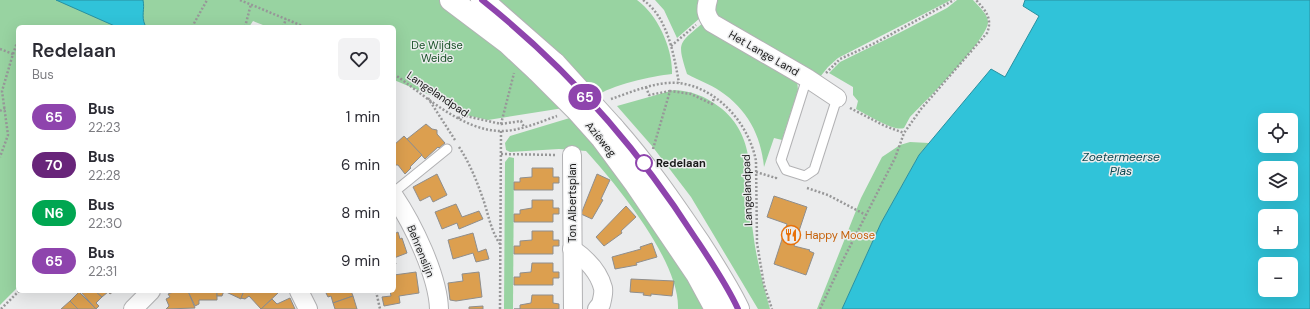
<!DOCTYPE html>
<html lang="en">
<head>
<meta charset="utf-8">
<style>
  :root { --surface:#fff; --page:#f2f2f3; --text:#2b2b33; --muted:#7c7c81 }
  body { margin:0; font-family:"DM Sans",sans-serif; background:var(--page); color:var(--text); height:100vh; display:flex; flex-direction:column; font-size:15px; white-space:nowrap }
  * { box-sizing:border-box; margin:0 }
  p { font-size:13px; color:var(--muted) }
  .icon { flex:none; width:22px; height:22px; fill:none; stroke:currentColor; stroke-width:2; stroke-linecap:round; stroke-linejoin:round }
  .map { position:relative; flex:1; overflow:hidden }
  .panel { position:absolute; left:16px; top:25px; width:380px; height:268px; display:flex; flex-direction:column; background:var(--surface); border-radius:6px; box-shadow:0 4px 16px #0002 }
  .panel>* { flex:none }
  .badge { padding:0 8px; border-radius:13px; font-size:14px; line-height:26px }
  .tools { position:absolute; left:1258px; top:113px; display:grid; gap:8px }
  .tools a { display:grid; place-items:center; width:40px; height:40px; border-radius:6px; background:var(--surface); box-shadow:0 4px 16px #0002; font-size:20px }
  .map>.badge { position:absolute; translate:-50% -50%; box-shadow:0 0 0 2px #fff }
  .round { display:grid; place-items:center; flex:none; width:42px; height:42px; border-radius:6px; background:var(--page) }
  .head { display:flex; align-items:center; justify-content:space-between; height:68px; padding:0 16px }
  h1 { font-size:19px; font-weight:600; line-height:30px }
  ul { padding:0; list-style:none }
  li { display:flex; align-items:center; gap:12px; height:48px; padding:0 16px }
  li div { flex:1 }
  li b { display:block; font-size:15px }
  li em { font-style:normal }
  li .badge { min-width:44px; font-weight:700; text-align:center }
  .map>svg:first-child { display:block }
  .green { fill:#98d3a1 }
  .water { fill:#30c3d9; stroke:#2990a0; fill-rule:evenodd }
  .building { fill:#dc9f4f; stroke:#8f8e8d }
  .lines { fill:none; stroke-linecap:round; stroke-linejoin:round }
  .service-casing { stroke:#b2b2b4; stroke-width:11 }
  .minor-casing { stroke:#b2b2b4; stroke-width:20 }
  .tertiary-casing { stroke:#b2b2b4; stroke-width:24 }
  .path { stroke:#979798; stroke-width:2.5; stroke-dasharray:2 2; stroke-linecap:butt }
  .service { stroke:#fff; stroke-width:9 }
  .minor { stroke:#fff; stroke-width:18 }
  .tertiary { stroke:#fff; stroke-width:22 }
  .tertiary-bridge-casing { stroke:#b2b2b4; stroke-width:24; stroke-linecap:butt }
  .tertiary-bridge { stroke:#fff; stroke-width:22 }
  .line-casing { stroke:#fff; stroke-width:9 }
  .line { stroke:#8e44ad; stroke-width:6 }
  .stop-dot { fill:#fff; stroke:#8e44ad; stroke-width:2 }
  .labels { text-anchor:middle; dominant-baseline:central; stroke-width:3; stroke-linejoin:round; paint-order:stroke }
  .park-label { font-size:11px; fill:#1a5228; stroke:#ebeced }
  .street-label { font-size:11px; fill:#1a1a1a; stroke:#ebeced }
  .stop-label { font-size:11px; font-weight:bold; fill:#1a1a1a; stroke:#ebeced; text-anchor:start }
  .food-label { font-size:11px; fill:#c56008; stroke:#ebeced; text-anchor:start }
  .water-label { font-size:12px; font-style:italic; fill:#0a4852; stroke:#ebeced }
</style>
</head>
<body>
<div class="map">
<svg width="1310" height="309" viewBox="0 0 1310 309">
  <rect width="100%" height="100%" fill="#ebeced"/>
  <g class="green">
    <polygon points="0,0 442,0 570,107 488,120 466,115 444,101 394,80 394,27 268,27 253,21 249,27 18,27 18,287 0,305"/>
    <path d="M492,0H637C658,15 673,49 672,74C653,76 610,85 595,97Z"/>
    <polygon points="655,0 701,0 700,18 677,38 664,10"/>
    <polygon points="713,0 951,0 838,58 828,67 820,77 716,17"/>
    <path d="M957,0H973C978,6 988,14 988,22C988,39 925,102 910,117L904,128C894,132 866,114 856,109L858,101L853,95V87L829,73L840,62L899,33L947,8Z"/>
    <path d="M703,23L797,80L798,90L782,140L774,138L764,167C761,135 747,109 720,91C710,84 698,80 687,74C677,42 678,44 703,23Z"/>
    <path d="M674,90C691,91 705,96 718,106C760,136 748,187 753,232C756,258 763,284 770,309H758L691,197L652,146L617,106Z"/>
    <path d="M573,117L619,171L706,309H678C680,262 617,185 586,151L559,149L510,152L506,150L505,143L510,136Z"/>
    <polygon points="910,142 929,143 919,155 881,223 842,309 817,309 861,198 882,157 900,145"/>
    <polygon points="509,157 514,158 513,309 504,309 505,162"/>
  </g>
  <g class="water">
    <path d="M56,0H143C145,9 141,16 145,25L143,27H117Z"/>
    <path d="M1025,0H1310V309H842L881,223L919,155L991,69L1005,77L1039,16L1023,6ZM1265,120H1291V146H1265ZM1265,168H1291V194H1265ZM1265,216H1291V242H1265ZM1265,264H1291V290H1265Z"/>
  </g>
  <g class="building">
    <polygon points="426,124 432,129 437,130 437,134 445,143 439,148 438,147 425,159 407,139"/>
    <polygon points="404,136 422,155 410,167 411,168 405,174 398,165 394,165 394,145"/>
    <polygon points="532,168 553,168 553,177 559,177 559,183 553,183 553,190 514,190 514,182 520,182 520,178 532,177"/>
    <polygon points="437,174 447,195 433,202 430,196 420,201 413,187"/>
    <polygon points="597,174 610,180 601,199 603,200 592,219 581,214"/>
    <polygon points="774,196 807,207 794,246 810,250 809,251 814,253 806,275 774,264 787,224 767,217"/>
    <polygon points="532,200 553,200 553,208 559,208 559,214 553,214 553,222 514,222 514,214 520,214 520,210 532,208"/>
    <polygon points="456,204 462,217 479,211 483,219 459,229 457,223 442,229 435,212"/>
    <polygon points="626,206 636,217 621,231 622,233 604,246 596,237"/>
    <polygon points="532,231 553,231 553,240 559,240 559,246 553,246 553,254 514,254 514,246 520,246 520,241 532,240"/>
    <polygon points="398,232 400,239 402,238 407,253 394,258 396,264 394,265 394,234"/>
    <polygon points="473,233 478,252 486,249 489,259 476,262 473,253 453,259 448,240"/>
    <polygon points="652,243 657,257 636,263 637,265 615,269 612,257 641,249 640,247"/>
    <polygon points="532,263 553,263 553,272 559,272 559,278 553,278 553,285 514,285 514,277 520,277 520,273 531,272"/>
    <polygon points="416,272 419,293 399,296 400,303 384,306 382,297 391,296 390,291 394,291 394,275"/>
    <polygon points="479,272 482,297 456,301 450,300 448,283 463,281 462,274"/>
    <polygon points="631,279 674,281 672,296 651,294 651,296 643,295 644,293 630,292"/>
    <polygon points="80,291 95,291 102,297 96,303 99,306 96,309"/>
    <polygon points="95,291 114,291 110,294 108,292 102,297"/>
    <polygon points="176,291 188,291 195,308 166,309 169,306 166,299 170,297 168,294"/>
    <polygon points="188,291 217,291 217,300 199,300 199,304 195,306"/>
    <polygon points="217,291 244,291 241,299 224,291 222,296 217,296"/>
    <polygon points="244,291 276,291 278,293 261,309 249,296 245,299 241,298"/>
    <polygon points="331,291 351,291 353,296 333,303 331,296 328,297 326,293"/>
    <polygon points="79,292 96,309 78,309 70,301"/>
    <polygon points="532,295 553,295 553,303 559,304 559,309 514,309 520,309 520,305 531,303"/>
    <polygon points="353,296 357,309 335,309 333,303"/>
    <polygon points="290,298 295,309 261,309 272,299 277,304"/>
    <polygon points="70,301 78,309 61,309"/>
    <polygon points="483,306 483,309 469,309 469,307"/>
  </g>
  <g class="lines">
    <defs>
      <g id="service">
        <polyline points="807,78 781,160 786,170 805,176 814,170 837,98"/>
        <polyline points="394,192 447,149"/>
      </g>
      <g id="minor">
        <path d="M708,0C705,10 706,15 712,23L807,78L837,98"/>
        <polyline points="572,155 573,309"/>
        <path d="M394,196C413,224 438,276 439,309"/>
        <path d="M572,249C585,258 599,272 603,288C604,293 602,300 601,304L597,309"/>
        <polyline points="299,291 308,309"/>
        <polyline points="133,309 151,291"/>
      </g>
      <g id="tertiary">
        <polyline points="451,0 508,43 538,71"/>
        <polyline points="482,0 555,64"/>
        <path d="M613,128C645,164 672,203 699,243C713,265 727,286 738,309"/>
        <polyline points="602,138 636,184 697,274 716,309"/>
      </g>
    </defs>
    <use href="#service" class="service-casing"/>
    <use href="#minor" class="minor-casing"/>
    <use href="#tertiary" class="tertiary-casing"/>
    <g class="path">
      <polyline points="240,0 305,27"/>
      <path d="M643,0C668,17 674,56 679,83"/>
      <polyline points="192,27 207,0"/>
      <polyline points="245,27 251,4"/>
      <polyline points="283,27 286,19"/>
      <polyline points="671,46 696,25"/>
      <polyline points="0,49 13,54 2,91 8,135 0,157"/>
      <polyline points="13,54 18,40"/>
      <polyline points="826,73 840,59 875,43 954,0"/>
      <path d="M394,74C424,95 463,131 501,131C520,131 540,122 557,116"/>
      <polyline points="646,87 649,95 670,91"/>
      <polyline points="428,98 455,140"/>
      <path d="M611,99C632,92 656,81 679,83C718,88 749,124 756,161L757,243L764,285L772,309"/>
      <polyline points="850,108 885,126 904,133"/>
      <polyline points="0,111 5,108"/>
      <polyline points="458,118 466,116 501,124 514,73"/>
      <polyline points="501,124 521,121 524,127"/>
      <path d="M459,147C469,162 476,179 482,196C488,212 490,229 500,244"/>
      <polyline points="653,149 670,91 691,94 712,104 714,98"/>
      <polyline points="501,154 557,155"/>
      <polyline points="756,172 776,178 776,176"/>
      <polyline points="807,188 828,195 866,215"/>
      <polyline points="376,291 380,309"/>
      <polyline points="1,309 19,291"/>
      <polyline points="500,309 501,131"/>
      <path d="M820,309L843,260L895,158L904,133L921,109L987,33C993,18 985,10 976,0"/>
    </g>
    <use href="#service" class="service"/>
    <use href="#minor" class="minor"/>
    <use href="#tertiary" class="tertiary"/>
    <defs>
      <g id="tertiary-bridge">
        <polyline points="555,64 613,128"/>
        <polyline points="538,71 577,110 602,138"/>
      </g>
    </defs>
    <use href="#tertiary-bridge" class="tertiary-bridge-casing"/>
    <use href="#tertiary-bridge" class="tertiary-bridge"/>
  </g>
  <g class="lines">
    <defs>
      <path id="line" d="M482,0C565,66 637,147 694,236C710,260 726,283 738,309"/>
    </defs>
    <use href="#line" class="line-casing"/>
    <use href="#line" class="line"/>
  </g>
  <defs>
    <symbol id="restaurant-ring" viewBox="-11 -11 22 22"><circle r="9.5" fill="#ebeced" stroke="#e8710a" stroke-width="1.5"/><path d="M-5-6h1v4h1v-4h1v4h1v-4h1v5L-1.5 .5V6h-2V.5L-5-1ZM5-6V6H3V1.5H1.5Q1.5-4 5-6Z" fill="#e8710a"/></symbol>
  </defs>
  <g fill-rule="evenodd">
    <use href="#restaurant-ring" x="780" y="224" width="22" height="22"/>
  </g>
  <circle class="stop-dot" cx="644" cy="163" r="8"/>
  <g class="labels">
    <g class="park-label">
      <text x="437" y="45">De Wijdse<tspan x="437" dy="13">Weide</tspan></text>
    </g>
    <g class="street-label">
      <text transform="translate(764 53) rotate(30)">Het Lange Land</text>
      <text transform="translate(438 94) rotate(34)">Langelandpad</text>
      <text transform="translate(601 139) rotate(51)">Aziëweg</text>
      <text transform="translate(747 190) rotate(-92)">Langelandpad</text>
      <text transform="translate(572 203) rotate(-90)">Ton Albertsplan</text>
      <text transform="translate(421 251) rotate(68)">Behrenslijn</text>
    </g>
    <g class="stop-label">
      <text x="656" y="163">Redelaan</text>
    </g>
    <g class="food-label">
      <text x="805" y="235">Happy Moose</text>
    </g>
    <g class="water-label">
      <text x="1121" y="157">Zoetermeerse<tspan x="1121" dy="14">Plas</tspan></text>
    </g>
  </g>
</svg>
<div class="tools">
<a><svg class="icon" aria-label="locate" viewBox="0 0 24 24"><circle cx="12" cy="12" r="6"/><path d="M12 2v4M12 18v4M2 12h4M18 12h4"/></svg></a>
<a><svg class="icon" aria-label="layers" viewBox="0 0 24 24"><path d="M12 4l9 5-9 5-9-5zM3 14l9 5 9-5"/></svg></a>
<a>+</a>
<a>−</a>
</div>
<b class="badge" style="left:585px;top:97px;background:#8e44ad;color:#fff">65</b>
<section class="panel">
<div class="head"><div><h1>Redelaan</h1><p>Bus</p></div><a class="round"><svg class="icon" aria-label="heart" viewBox="0 0 24 24"><path d="M12 20l-8-8c-3-5 5-10 8-4 3-6 11-1 8 4z"/></svg></a></div>
<ul>
<li><span class="badge" style="background:#8e44ad;color:#fff">65</span><div><b>Bus</b><p>22:23</p></div><em>1 min</em></li>
<li><span class="badge" style="background:#68257a;color:#fff">70</span><div><b>Bus</b><p>22:28</p></div><em>6 min</em></li>
<li><span class="badge" style="background:#00a651;color:#fff">N6</span><div><b>Bus</b><p>22:30</p></div><em>8 min</em></li>
<li><span class="badge" style="background:#8e44ad;color:#fff">65</span><div><b>Bus</b><p>22:31</p></div><em>9 min</em></li>
</ul>
</section>
</div>
</body>
</html>
